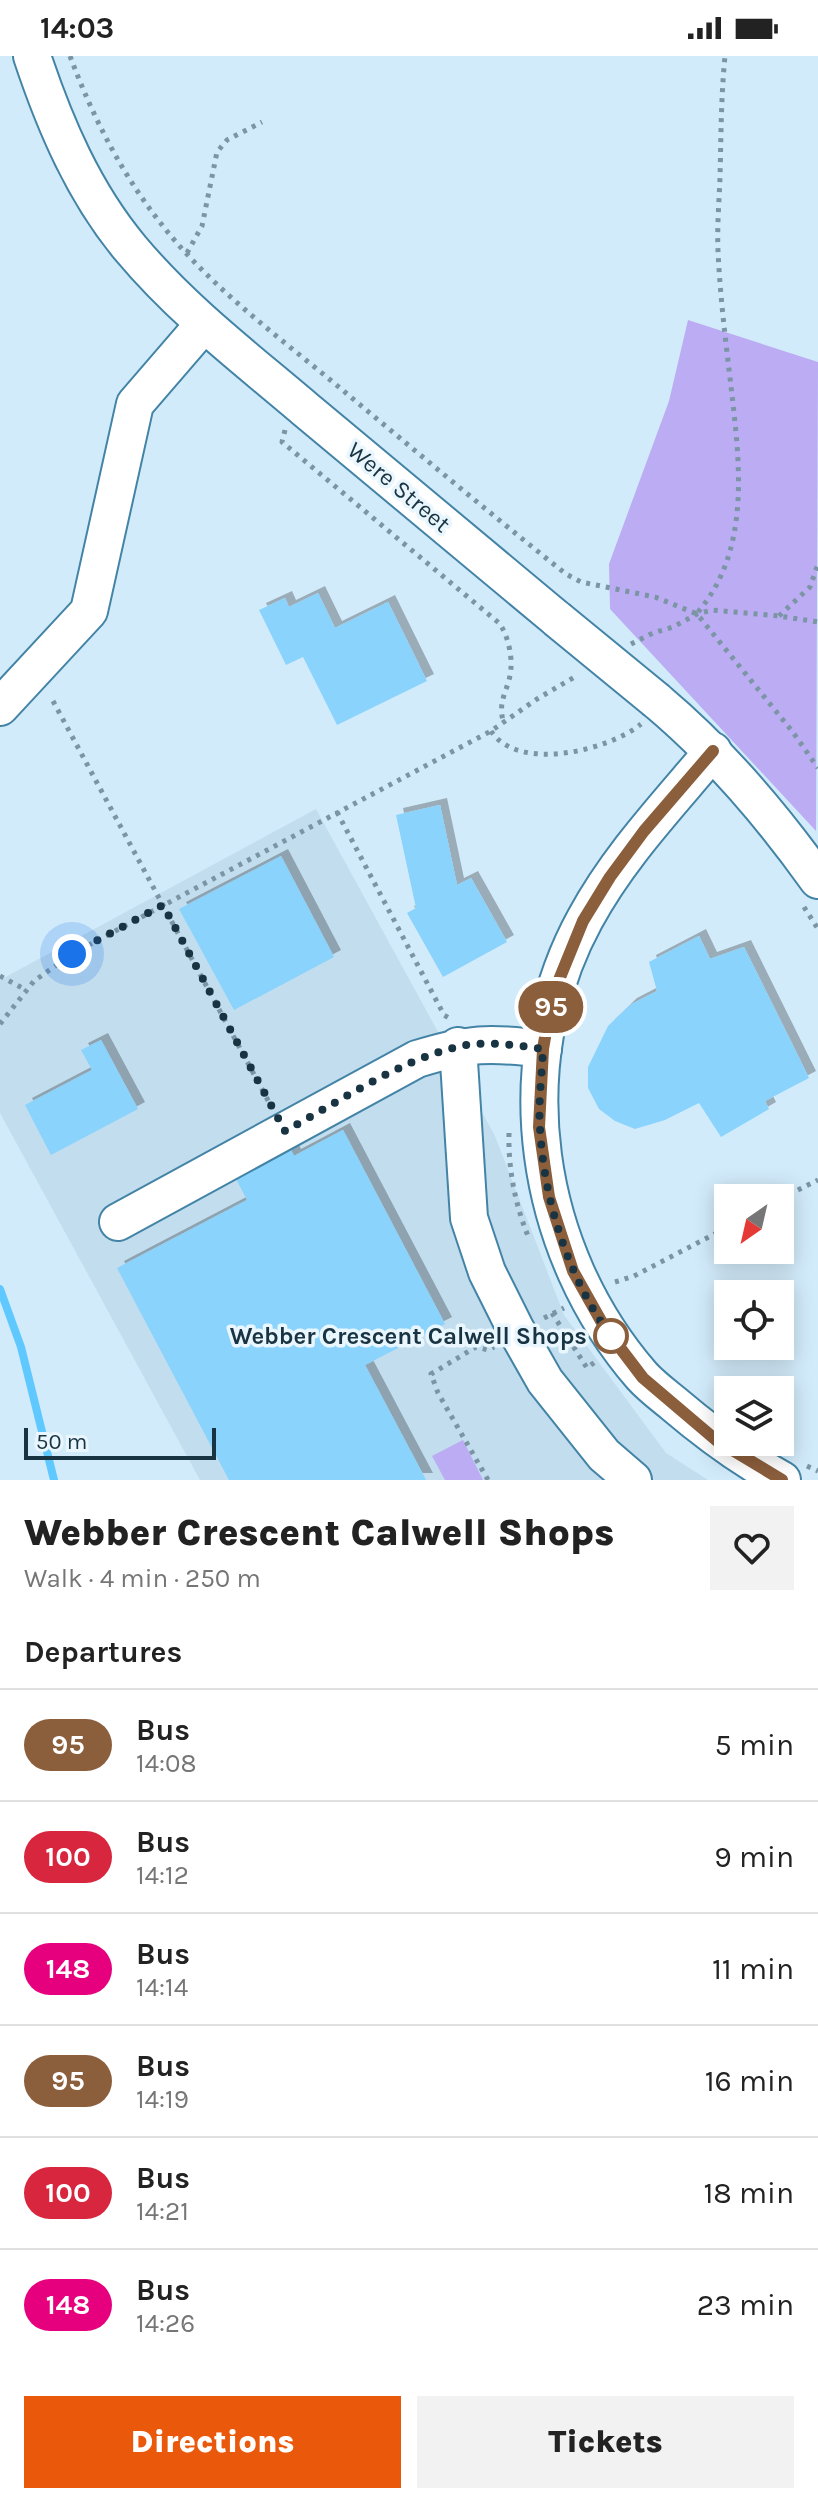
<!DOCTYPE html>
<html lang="en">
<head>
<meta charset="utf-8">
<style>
  :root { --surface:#fff; --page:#f2f2f2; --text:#222; --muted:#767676; --line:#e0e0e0; --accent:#ea580c }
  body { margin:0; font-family:Karla,sans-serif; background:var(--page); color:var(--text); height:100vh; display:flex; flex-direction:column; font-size:30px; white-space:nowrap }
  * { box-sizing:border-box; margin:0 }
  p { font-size:26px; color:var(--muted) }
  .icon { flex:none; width:44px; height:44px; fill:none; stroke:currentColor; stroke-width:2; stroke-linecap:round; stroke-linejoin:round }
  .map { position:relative; height:1424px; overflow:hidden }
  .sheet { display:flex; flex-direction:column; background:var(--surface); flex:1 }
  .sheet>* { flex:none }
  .badge { padding:0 16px; border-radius:26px; font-size:28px; line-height:52px }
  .needle { width:52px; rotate:214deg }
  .controls { position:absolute; left:714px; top:1128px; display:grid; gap:16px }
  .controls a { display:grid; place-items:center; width:80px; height:80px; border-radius:0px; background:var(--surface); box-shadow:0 4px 20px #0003; font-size:40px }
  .scale { position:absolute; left:24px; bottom:20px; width:192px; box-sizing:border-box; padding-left:8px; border:4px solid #183342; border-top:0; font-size:22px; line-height:28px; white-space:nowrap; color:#183342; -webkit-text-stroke:6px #eaf6fe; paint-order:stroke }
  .you { position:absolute; width:40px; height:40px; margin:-20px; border:6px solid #fff; border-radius:50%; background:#1a73e8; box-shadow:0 0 0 12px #1a73e833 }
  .map>.badge { position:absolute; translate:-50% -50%; box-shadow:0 0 0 4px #fff }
  h2 { padding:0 24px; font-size:30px; line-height:72px }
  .round { display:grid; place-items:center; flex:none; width:84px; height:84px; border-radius:0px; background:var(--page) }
  .headline { display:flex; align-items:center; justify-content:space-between; height:136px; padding:0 24px }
  h1 { font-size:38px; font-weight:800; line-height:60px }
  .cta { display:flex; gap:16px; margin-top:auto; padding:16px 24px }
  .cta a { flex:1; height:92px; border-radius:0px; background:var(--accent); color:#fff; font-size:32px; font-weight:800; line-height:92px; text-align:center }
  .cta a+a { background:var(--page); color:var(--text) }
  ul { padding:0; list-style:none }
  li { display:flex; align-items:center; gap:24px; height:112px; padding:0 24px; border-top:2px solid var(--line) }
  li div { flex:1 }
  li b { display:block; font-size:30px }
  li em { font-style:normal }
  li .badge { min-width:88px; font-weight:700; text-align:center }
  .status { display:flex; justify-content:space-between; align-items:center; height:56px; padding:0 40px; background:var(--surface); direction:ltr }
  .status svg { height:22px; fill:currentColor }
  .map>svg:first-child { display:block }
  .built { fill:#c1ddee }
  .green { fill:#bbacf3 }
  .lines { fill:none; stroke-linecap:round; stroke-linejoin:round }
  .stream { stroke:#5fc9ff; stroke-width:8 }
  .building { fill:#8ad3fc; filter:url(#shadow) }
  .minor-casing { stroke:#4384a6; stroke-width:40 }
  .path { stroke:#7b95a4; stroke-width:5; stroke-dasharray:4 6; stroke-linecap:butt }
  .minor { stroke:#fff; stroke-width:36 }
  .minor-bridge-casing { stroke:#4384a6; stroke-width:40; stroke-linecap:butt }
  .minor-bridge { stroke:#fff; stroke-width:36 }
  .line-casing { stroke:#fff; stroke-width:18 }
  .line { stroke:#8b5e3c; stroke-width:12 }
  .walk { stroke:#183342; stroke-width:8; stroke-dasharray:0 14.4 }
  .stop-dot { fill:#fff; stroke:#8b5e3c; stroke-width:4 }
  .labels { text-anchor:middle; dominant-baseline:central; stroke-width:7; stroke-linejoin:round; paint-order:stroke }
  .street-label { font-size:24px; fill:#183342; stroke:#eaf6fe }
  .stop-label { font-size:24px; font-weight:bold; fill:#183342; stroke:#eaf6fe; text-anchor:end }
</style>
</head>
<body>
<div class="status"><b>14:03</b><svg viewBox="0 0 49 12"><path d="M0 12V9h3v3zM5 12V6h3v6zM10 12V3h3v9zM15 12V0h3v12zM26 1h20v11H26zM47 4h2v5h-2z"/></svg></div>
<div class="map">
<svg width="818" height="1424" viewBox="0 0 818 1424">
  <defs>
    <filter id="shadow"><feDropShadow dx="7" dy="-7" stdDeviation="0" flood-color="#0004"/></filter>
  </defs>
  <rect width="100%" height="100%" fill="#d2ebfa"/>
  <polygon class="built" points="316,753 495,1080 564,1259 666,1397 708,1424 200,1424 0,1057 0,924"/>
  <g class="green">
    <polygon points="688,264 818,306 816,775 610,553 609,508 669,345"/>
    <polygon points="463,1384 483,1424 445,1424 432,1400"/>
  </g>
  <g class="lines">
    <polyline class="stream" points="0,1233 21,1291 54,1424"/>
  </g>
  <g class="building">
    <polygon points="318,537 335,572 388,546 427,625 337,669 303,601 286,609 259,554 285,542 289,551"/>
    <polygon points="440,749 457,829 471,822 507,886 443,921 407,857 416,852 396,759"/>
    <polygon points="281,800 334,901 234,954 179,853"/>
    <polygon points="699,880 710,903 744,891 809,1022 765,1045 769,1053 721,1081 699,1047 665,1064 635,1073 615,1065 599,1053 588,1032 588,1011 608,970 630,949 657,935 649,906"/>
    <polygon points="101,984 138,1053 51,1099 25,1049 92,1014 81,994"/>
    <polygon points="343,1074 445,1268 365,1309 426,1424 229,1424 117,1212 247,1144 235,1121 290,1092 294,1100"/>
  </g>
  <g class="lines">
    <defs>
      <g id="minor">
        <path d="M32,0C55,69 84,137 131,193C182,254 245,302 305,353C389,423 473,493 557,563"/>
        <path d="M657,645C720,698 771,758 818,824"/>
        <polyline points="0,651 89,555 135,348 204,268"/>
        <path d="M713,695C668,749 619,800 585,863C505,1009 534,1196 642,1320C651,1330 663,1339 674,1348C708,1377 742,1402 782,1424"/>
        <polyline points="458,990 469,1162 487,1216 516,1274 545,1325 604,1399 633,1424"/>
        <path d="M118,1166L417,1003C469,987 489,986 543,993"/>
      </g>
    </defs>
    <use href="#minor" class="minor-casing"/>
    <g class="path">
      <path d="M70,0C92,59 120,115 159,165C210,232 282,283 346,337C419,398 492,459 566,518L581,526L655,541L697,558L792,675L818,712"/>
      <polyline points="187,197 202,170 217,96 227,84 262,66"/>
      <path d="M285,374L282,386L499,567C507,577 512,598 511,611C510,634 496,643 504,668"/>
      <path d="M698,556C753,491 739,401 730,322C725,280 720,238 718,195C717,171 719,146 720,122C721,81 721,41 725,0"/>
      <polyline points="779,560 810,531 818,508"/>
      <polyline points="631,588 653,577 673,571 697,558 712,554 779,560 818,566"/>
      <polyline points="53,645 271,1050"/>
      <path d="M491,675C518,717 610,694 641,668"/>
      <polyline points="337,756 444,959 449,962"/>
      <polyline points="804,851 818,873"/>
      <polyline points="0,920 26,934"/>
      <polyline points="0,968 34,925 72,898 491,675 537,643 578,619"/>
      <path d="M509,1077C508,1112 515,1148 528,1180"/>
      <polyline points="780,1143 818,1124"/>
      <polyline points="615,1226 634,1220 728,1171"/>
      <polyline points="552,1257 587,1312 595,1306"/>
      <polyline points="544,1262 564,1252"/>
      <polyline points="807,1410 818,1415"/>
      <polyline points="488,1424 438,1337 431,1318 476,1291 488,1294 494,1291"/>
    </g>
    <use href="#minor" class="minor"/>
    <defs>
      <polyline id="minor-bridge" points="557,563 657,645"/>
    </defs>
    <use href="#minor-bridge" class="minor-bridge-casing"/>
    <use href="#minor-bridge" class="minor-bridge"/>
  </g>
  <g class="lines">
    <defs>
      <polyline id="line" points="713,695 644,775 610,821 583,865 552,941 543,993 539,1071 549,1141 573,1215 605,1272 643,1322 716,1384 782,1424"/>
    </defs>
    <use href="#line" class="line-casing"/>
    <use href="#line" class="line"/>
    <path class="walk" d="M72,898L163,849L285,1075C337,1047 400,1004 457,991C485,984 514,989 543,993C542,1019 538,1047 540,1072C544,1146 569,1224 613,1283L611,1280"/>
  </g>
  <circle class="stop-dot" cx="611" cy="1280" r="16"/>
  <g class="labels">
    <g class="street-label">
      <text transform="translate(399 431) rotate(40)">Were Street</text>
    </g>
    <g class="stop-label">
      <text x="587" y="1280">Webber Crescent Calwell Shops</text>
    </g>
  </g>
</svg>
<div class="controls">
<a><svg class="needle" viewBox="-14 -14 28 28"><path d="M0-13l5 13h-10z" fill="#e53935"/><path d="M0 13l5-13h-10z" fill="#767676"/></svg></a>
<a><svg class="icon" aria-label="locate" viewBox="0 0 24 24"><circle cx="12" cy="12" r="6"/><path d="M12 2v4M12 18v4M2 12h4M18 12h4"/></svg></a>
<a><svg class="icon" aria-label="layers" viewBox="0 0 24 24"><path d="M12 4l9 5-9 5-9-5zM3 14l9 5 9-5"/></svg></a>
</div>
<div class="scale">50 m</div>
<div class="you" style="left:72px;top:898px"></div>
<b class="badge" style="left:551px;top:951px;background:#8b5e3c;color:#fff">95</b>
</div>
<section class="sheet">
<div class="headline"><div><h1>Webber Crescent Calwell Shops</h1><p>Walk · 4 min · 250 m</p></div><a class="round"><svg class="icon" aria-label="heart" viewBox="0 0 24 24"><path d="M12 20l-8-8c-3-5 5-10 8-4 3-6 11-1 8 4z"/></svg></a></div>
<h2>Departures</h2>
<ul>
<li><span class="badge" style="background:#8b5e3c;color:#fff">95</span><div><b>Bus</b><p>14:08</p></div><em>5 min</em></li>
<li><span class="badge" style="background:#d7263d;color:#fff">100</span><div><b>Bus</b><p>14:12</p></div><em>9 min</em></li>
<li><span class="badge" style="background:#e6007e;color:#fff">148</span><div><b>Bus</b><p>14:14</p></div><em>11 min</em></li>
<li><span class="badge" style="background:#8b5e3c;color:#fff">95</span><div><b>Bus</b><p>14:19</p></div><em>16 min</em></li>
<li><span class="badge" style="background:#d7263d;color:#fff">100</span><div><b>Bus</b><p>14:21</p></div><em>18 min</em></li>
<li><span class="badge" style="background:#e6007e;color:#fff">148</span><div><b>Bus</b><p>14:26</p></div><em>23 min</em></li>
</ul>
<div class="cta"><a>Directions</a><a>Tickets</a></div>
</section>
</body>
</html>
